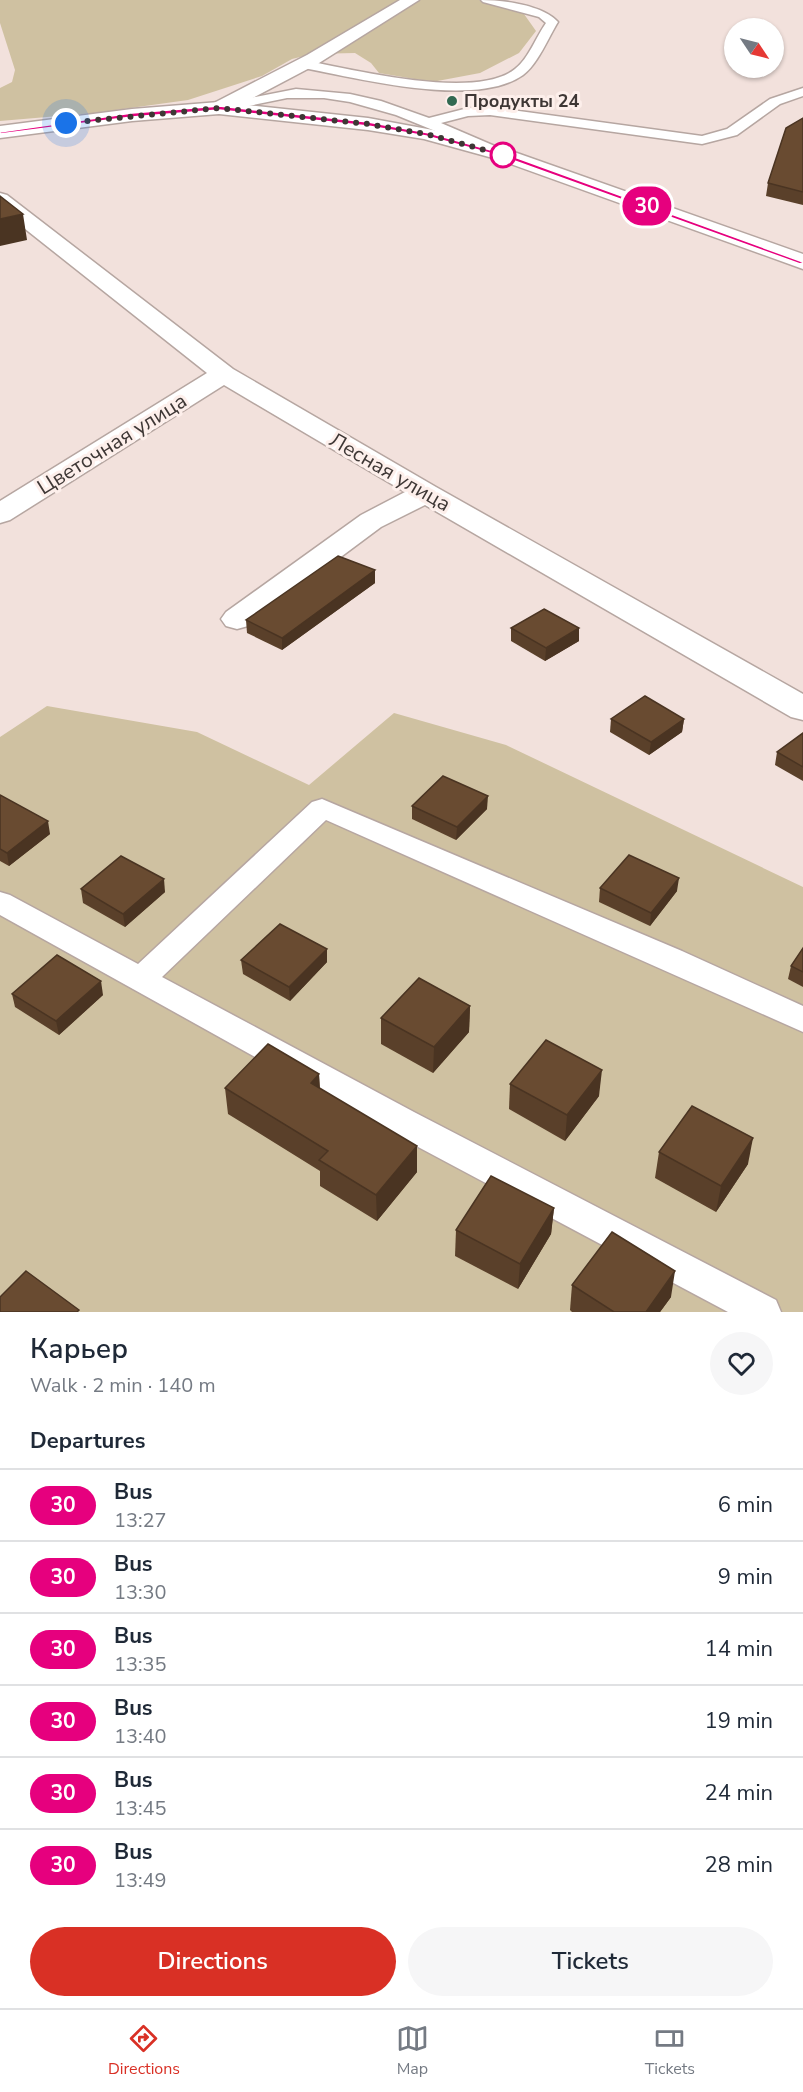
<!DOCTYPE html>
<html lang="en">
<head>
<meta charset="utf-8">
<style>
  :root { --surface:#fff; --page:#f6f6f7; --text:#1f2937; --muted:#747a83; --line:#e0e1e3; --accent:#d93025 }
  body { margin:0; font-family:"Nunito Sans",sans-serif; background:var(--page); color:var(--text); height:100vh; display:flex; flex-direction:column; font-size:22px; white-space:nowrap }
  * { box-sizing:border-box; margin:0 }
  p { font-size:20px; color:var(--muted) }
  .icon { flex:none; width:33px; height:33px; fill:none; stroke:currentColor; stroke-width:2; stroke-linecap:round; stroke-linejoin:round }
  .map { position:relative; height:1312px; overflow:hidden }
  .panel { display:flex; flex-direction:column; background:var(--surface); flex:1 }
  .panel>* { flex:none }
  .badge { padding:0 12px; border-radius:20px; font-size:21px; line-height:39px }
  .needle { width:39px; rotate:125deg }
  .tools { position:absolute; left:724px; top:18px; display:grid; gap:12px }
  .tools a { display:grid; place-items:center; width:60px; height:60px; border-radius:50%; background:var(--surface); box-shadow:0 2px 4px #0004; font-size:30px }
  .you { position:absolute; width:30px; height:30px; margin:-15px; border:4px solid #fff; border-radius:50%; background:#1a73e8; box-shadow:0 0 0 9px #1a73e833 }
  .map>.badge { position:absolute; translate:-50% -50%; box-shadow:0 0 0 3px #fff }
  h2 { padding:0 30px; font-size:22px; line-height:54px }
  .round { display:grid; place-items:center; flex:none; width:63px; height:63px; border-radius:32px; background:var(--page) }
  .summary { display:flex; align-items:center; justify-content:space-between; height:102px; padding:0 30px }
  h1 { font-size:28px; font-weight:600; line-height:45px }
  .action { display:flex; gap:12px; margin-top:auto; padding:12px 30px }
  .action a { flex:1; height:69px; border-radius:36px; background:var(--accent); color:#fff; font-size:24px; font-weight:600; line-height:69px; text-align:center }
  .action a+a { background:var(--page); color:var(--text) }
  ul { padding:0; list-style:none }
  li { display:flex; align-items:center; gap:18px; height:72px; padding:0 30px; border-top:2px solid var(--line) }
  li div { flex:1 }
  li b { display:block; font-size:22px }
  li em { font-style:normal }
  li .badge { min-width:66px; font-weight:700; text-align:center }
  .tabs { display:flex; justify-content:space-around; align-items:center; height:84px; border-top:2px solid var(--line); background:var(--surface); font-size:16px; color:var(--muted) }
  .tabs a { display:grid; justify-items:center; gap:3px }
  .tabs .active { color:var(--accent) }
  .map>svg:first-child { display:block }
  .green { fill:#cfc1a1 }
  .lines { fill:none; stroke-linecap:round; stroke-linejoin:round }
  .service-casing { stroke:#b6a6a1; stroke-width:3 }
  .minor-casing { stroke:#b6a6a1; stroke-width:3 }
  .primary-casing { stroke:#b6a6a1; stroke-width:3 }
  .service { fill:#fff; fill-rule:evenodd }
  .minor { fill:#fff; fill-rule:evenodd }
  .primary { fill:#fff; fill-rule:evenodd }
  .wall { fill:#5a402a }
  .shaded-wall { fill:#4a3422 }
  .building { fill:#694b31; stroke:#4a3422; stroke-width:1.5 }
  .line { fill:#e6007e; stroke:#fff; stroke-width:1.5 }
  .walk { stroke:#3e3735; stroke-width:6; stroke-dasharray:0 10.8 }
  .poi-dot { fill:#316951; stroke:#fdefeb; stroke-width:2 }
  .stop-dot { fill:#fff; stroke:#e6007e; stroke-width:3 }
  .labels { text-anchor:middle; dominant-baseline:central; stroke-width:6; stroke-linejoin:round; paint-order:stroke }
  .far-poi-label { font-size:18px; font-weight:bold; fill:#3e3735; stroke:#fdefeb; text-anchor:start }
  .street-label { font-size:21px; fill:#3e3735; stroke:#fdefeb }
</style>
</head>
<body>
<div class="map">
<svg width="803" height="1312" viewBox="0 0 803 1312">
  <rect width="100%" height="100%" fill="#f2e1dc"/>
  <g class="green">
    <polygon points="0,0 479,0 524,14 536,31 519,53 480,73 432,82 379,73 371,63 355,53 312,54 292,59 262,76 188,100 94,113 0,121 0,88 12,82 15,70 0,23"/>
    <polygon points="47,706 197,732 309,785 394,713 506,745 803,887 803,1312 0,1312 0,737"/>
  </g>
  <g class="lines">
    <defs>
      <g id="service">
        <path d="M481,0C503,0 543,5 558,22C548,38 538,64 523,75C475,109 358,78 303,68L297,64L303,60C351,69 475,101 515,69C529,58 536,37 546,23L539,17L483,2Z"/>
        <polygon points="803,88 803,96 780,104 737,135 702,144 490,115 468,116 441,123 504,150 506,153 504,156 499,157 396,115 350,102 324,98 287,98 219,112 212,108 214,105 296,89 350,94 381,101 429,118 468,108 490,107 702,136 727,129 770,99"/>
        <polygon points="322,799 682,951 803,1006 803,1032 326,820 162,977 414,1112 776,1300 781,1312 728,1312 390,1132 0,915 0,892 10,895 138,964 312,802"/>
      </g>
      <g id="minor">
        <polygon points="400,0 419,0 319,63 226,112 212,112 210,108 212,104 307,55"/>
        <polygon points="0,193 7,195 233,369 436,487 803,694 803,720 791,717 425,505 381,527 248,626 237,629 226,626 221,619 226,612 361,515 405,492 224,385 10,520 0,523 0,501 207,373 0,209"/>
      </g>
      <polygon id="primary" points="219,102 368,118 433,130 514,152 803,254 803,269 500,160 424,139 368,130 219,114 132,121 0,138 0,126 132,109"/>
    </defs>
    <use href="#service" class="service-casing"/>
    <use href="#minor" class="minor-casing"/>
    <use href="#primary" class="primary-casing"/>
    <use href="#service" class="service"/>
    <use href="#minor" class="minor"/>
    <use href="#primary" class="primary"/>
  </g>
  <g class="wall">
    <polygon points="803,118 803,205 766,196 768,183"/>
    <polygon points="375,570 375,583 282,650 247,633 246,620"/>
    <polygon points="511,628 579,641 545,661 511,641"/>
    <polygon points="611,719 684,719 682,732 649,755 610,732"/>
    <polygon points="803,733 803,781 775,765 777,752"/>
    <polygon points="0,795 50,834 9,866 0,861"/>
    <polygon points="412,806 487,809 456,840 412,819"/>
    <polygon points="600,888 677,891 650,926 599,902"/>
    <polygon points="81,889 165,892 125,927 83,903"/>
    <polygon points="803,948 803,987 788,979 791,966"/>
    <polygon points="327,949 327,962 290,1001 243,974 241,960"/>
    <polygon points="12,994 103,995 59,1035 15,1007"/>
    <polygon points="470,1006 469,1032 433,1073 381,1044 381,1018"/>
    <polygon points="319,1074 320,1088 417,1172 377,1221 320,1186 320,1171 228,1114 225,1088"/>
    <polygon points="510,1084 599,1096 565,1141 509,1109"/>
    <polygon points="659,1152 748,1164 716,1212 655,1178"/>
    <polygon points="554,1208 551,1234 518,1289 455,1256 456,1230"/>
    <polygon points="572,1285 671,1297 660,1312 572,1312 570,1310"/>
  </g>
  <g class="shaded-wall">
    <polygon points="23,214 27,240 0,246 0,219"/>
    <polygon points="375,570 375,583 282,650 282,638"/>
    <polygon points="579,628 579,641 545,661 546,648"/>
    <polygon points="684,719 682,732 649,755 651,742"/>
    <polygon points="488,796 487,809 456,840 457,827"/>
    <polygon points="48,821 50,834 9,866 7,853"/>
    <polygon points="679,878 677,891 650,926 651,913"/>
    <polygon points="164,879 165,892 125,927 123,914"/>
    <polygon points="327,949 327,962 290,1001 289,987"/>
    <polygon points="101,981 103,995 59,1035 56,1021"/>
    <polygon points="470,1006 469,1032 433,1073 434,1047"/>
    <polygon points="602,1070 599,1096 565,1141 567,1115"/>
    <polygon points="319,1074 320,1100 311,1083"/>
    <polygon points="753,1138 748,1164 716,1212 721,1186"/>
    <polygon points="417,1146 417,1172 377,1221 376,1195"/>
    <polygon points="554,1208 551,1234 518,1289 520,1264"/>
    <polygon points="675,1271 671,1297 660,1312 646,1312"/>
  </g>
  <g class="building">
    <polygon points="803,118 803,192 768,183 786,128"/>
    <polygon points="0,196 23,214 0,219"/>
    <polygon points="338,556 375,570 282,638 246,620"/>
    <polygon points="544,609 579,628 546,648 511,628"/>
    <polygon points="645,696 684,719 651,742 611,719"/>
    <polygon points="803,733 803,767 777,752"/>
    <polygon points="443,776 488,796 457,827 412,806"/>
    <polygon points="0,795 48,821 7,853 0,849"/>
    <polygon points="629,855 679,878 651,913 600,888"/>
    <polygon points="121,856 164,879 123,914 81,889"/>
    <polygon points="280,924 327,949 289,987 241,960"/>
    <polygon points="803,948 803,972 791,966"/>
    <polygon points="57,955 101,981 56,1021 12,994"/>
    <polygon points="419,978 470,1006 434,1047 381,1018"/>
    <polygon points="546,1040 602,1070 567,1115 510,1084"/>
    <polygon points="268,1044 319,1074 311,1083 417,1146 376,1195 319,1160 328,1151 225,1088"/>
    <polygon points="692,1106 753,1138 721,1186 659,1152"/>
    <polygon points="491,1176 554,1208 520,1264 456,1230"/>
    <polygon points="612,1232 675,1271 646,1312 614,1312 572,1285"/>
    <polygon points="26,1271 79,1310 77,1312 0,1312 0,1297"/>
  </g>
  <polygon class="line" points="219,106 368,122 429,133 509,155 803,262 800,264 504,157 426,136 368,126 219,110 132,117 0,134 0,132 132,113"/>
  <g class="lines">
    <polyline class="walk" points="66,123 219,108 368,124 426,134 507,156 503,155"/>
  </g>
  <circle class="poi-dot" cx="452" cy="101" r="6"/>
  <circle class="stop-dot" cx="503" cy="155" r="12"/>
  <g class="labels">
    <g class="far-poi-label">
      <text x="464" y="101">Продукты 24</text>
    </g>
    <g class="street-label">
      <text transform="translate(112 444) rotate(-32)">Цветочная улица</text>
      <text transform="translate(390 472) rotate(30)">Лесная улица</text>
    </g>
  </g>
</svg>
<div class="tools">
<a><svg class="needle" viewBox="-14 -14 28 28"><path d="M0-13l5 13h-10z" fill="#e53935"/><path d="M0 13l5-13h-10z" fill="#747a83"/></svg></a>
</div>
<div class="you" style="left:66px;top:123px"></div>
<b class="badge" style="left:647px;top:206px;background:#e6007e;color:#fff">30</b>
</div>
<section class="panel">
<div class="summary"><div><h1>Карьер</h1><p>Walk · 2 min · 140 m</p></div><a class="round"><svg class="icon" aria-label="heart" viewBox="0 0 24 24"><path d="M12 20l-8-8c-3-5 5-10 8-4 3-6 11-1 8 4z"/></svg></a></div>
<h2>Departures</h2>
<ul>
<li><span class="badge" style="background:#e6007e;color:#fff">30</span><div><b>Bus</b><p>13:27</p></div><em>6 min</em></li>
<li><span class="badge" style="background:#e6007e;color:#fff">30</span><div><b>Bus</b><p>13:30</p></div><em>9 min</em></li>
<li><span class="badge" style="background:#e6007e;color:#fff">30</span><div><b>Bus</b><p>13:35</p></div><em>14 min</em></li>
<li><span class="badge" style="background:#e6007e;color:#fff">30</span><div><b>Bus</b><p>13:40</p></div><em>19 min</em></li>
<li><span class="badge" style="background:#e6007e;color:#fff">30</span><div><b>Bus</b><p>13:45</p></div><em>24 min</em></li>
<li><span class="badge" style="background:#e6007e;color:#fff">30</span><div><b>Bus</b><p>13:49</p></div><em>28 min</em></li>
</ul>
<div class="action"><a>Directions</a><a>Tickets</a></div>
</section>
<nav class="tabs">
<a class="active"><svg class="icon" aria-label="directions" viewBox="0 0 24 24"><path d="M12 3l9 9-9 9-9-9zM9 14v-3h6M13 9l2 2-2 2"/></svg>Directions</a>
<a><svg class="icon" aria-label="map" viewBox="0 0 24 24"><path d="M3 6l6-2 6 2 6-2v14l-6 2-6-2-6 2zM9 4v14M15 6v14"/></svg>Map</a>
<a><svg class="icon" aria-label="tickets" viewBox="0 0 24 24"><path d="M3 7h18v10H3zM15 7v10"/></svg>Tickets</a>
</nav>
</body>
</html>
